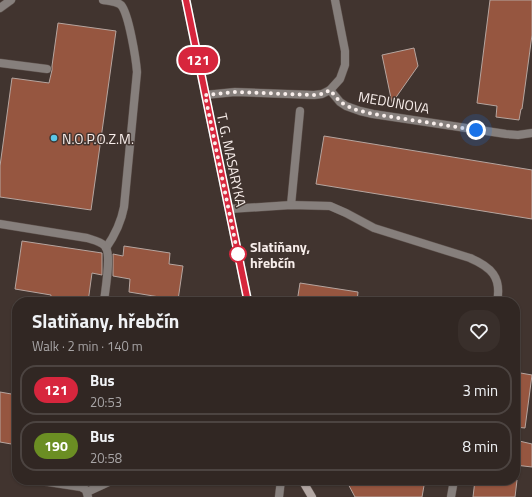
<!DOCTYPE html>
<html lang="en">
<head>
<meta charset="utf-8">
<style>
  :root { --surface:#312723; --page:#392f2b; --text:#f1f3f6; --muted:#a8a5a6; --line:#4c4441 }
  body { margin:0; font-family:"Titillium Web",sans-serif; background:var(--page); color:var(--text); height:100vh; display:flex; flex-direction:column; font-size:15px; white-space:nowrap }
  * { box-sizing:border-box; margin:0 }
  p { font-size:13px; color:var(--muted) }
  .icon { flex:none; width:22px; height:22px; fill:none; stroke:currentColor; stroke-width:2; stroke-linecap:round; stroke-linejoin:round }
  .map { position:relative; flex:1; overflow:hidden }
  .details { position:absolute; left:12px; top:297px; width:508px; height:188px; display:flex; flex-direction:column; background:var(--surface); border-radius:16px; box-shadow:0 1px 3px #0004,0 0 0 1px var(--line) }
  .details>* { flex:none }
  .badge { padding:0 8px; border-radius:13px; font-size:14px; line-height:26px }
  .you { position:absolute; width:20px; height:20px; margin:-10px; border:3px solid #fff; border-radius:50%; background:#1a73e8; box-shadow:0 0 0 6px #1a73e833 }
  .map>.badge { position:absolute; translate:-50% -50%; box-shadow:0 0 0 2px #fff }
  .round { display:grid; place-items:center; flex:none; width:42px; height:42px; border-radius:16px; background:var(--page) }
  .summary { display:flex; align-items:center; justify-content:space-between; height:68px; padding:0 20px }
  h1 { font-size:19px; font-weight:700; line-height:30px }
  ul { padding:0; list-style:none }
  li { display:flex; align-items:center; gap:12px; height:50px; margin:0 8px 6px; padding:0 12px; border:2px solid var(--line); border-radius:16px }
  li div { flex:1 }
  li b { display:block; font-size:15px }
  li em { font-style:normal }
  li .badge { min-width:44px; font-weight:700; text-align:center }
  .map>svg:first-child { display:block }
  .building { fill:#965640; stroke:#b6a59f }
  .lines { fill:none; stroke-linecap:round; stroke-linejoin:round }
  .service-casing { stroke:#5e524d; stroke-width:9 }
  .minor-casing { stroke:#5e524d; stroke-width:9 }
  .tertiary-casing { stroke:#5e524d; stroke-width:9 }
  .secondary-casing { stroke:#5e524d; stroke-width:9 }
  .service { stroke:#867f7c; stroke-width:8 }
  .minor { stroke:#867f7c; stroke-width:8 }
  .tertiary { stroke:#867f7c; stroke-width:8 }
  .secondary { stroke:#b3a7a3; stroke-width:8 }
  .line-casing { stroke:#fff; stroke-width:9 }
  .line { stroke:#d7263d; stroke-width:6 }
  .walk { stroke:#f8eeeb; stroke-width:4; stroke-dasharray:0 7.2 }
  .poi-dot { fill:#5bc7e7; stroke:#41342f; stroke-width:1.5 }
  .stop-dot { fill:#fff; stroke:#d7263d; stroke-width:2 }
  .labels { text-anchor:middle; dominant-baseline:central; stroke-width:3; stroke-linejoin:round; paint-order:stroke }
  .street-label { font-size:14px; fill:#f8eeeb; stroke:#41342f }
  .poi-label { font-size:14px; fill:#f8eeeb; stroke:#41342f; text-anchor:start }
  .stop-label { font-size:14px; font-weight:bold; fill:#f8eeeb; stroke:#41342f; text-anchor:start }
</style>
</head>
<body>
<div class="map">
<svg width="532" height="497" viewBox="0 0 532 497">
  <rect width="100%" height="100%" fill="#41342f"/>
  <g class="building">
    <polygon points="490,0 532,0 532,35 522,109 521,109 519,120 496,117 497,106 477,103"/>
    <polygon points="58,23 116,31 91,210 0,197 0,166 12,78 49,83 52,70 52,66"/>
    <polygon points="414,48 418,66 392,103 382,55"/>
    <polygon points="324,136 532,170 532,219 316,184"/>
    <polygon points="22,241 102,253 102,275 92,273 88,302 50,302 51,295 15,289"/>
    <polygon points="124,246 170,253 169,264 183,266 178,300 129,292 130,279 113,276 113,254 123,256"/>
    <polygon points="300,283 358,292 357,302 297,302"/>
    <polygon points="515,372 532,375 525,428 515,427"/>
    <polygon points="0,392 17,395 17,445 0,442"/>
    <polygon points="515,440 532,444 532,467 515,465"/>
    <polygon points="346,480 425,480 422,497 355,497"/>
    <polygon points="475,480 517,480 515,497 473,497"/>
  </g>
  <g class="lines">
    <defs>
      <g id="service">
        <path d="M103,0C109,1 116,1 121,5C129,14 136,60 137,72L124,207C121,223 115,235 106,248"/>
        <polyline points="0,8 11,0"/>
        <polyline points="0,63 47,69"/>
        <polyline points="291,205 300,111"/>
        <path d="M229,209L291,205L330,206L346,213L374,228L470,258C491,267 502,277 497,302"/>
        <path d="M0,224L87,238C93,240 100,241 105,246C112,254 105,290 104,302"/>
        <polyline points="35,480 81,487 86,490 88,497"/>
        <polyline points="87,492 113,480"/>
        <polyline points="451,497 454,480"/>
      </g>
      <g id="minor">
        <polyline points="330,90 340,102 346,106 360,111 373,114 506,134 518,135 532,133"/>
        <polyline points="205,95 235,92 314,95 322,94 330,90 340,79 345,65 345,51 335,0"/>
      </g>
      <polyline id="tertiary" points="279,497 281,480"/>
      <g id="secondary">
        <polyline points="186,0 248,302"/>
        <polyline points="302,480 312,497"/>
      </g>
    </defs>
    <use href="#service" class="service-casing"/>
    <use href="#minor" class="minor-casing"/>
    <use href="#tertiary" class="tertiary-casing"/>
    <use href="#secondary" class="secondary-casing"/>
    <use href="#service" class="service"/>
    <use href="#minor" class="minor"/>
    <use href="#tertiary" class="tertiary"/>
    <use href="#secondary" class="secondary"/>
  </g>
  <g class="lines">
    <defs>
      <polyline id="line" points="186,0 248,302"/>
    </defs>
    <use href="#line" class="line-casing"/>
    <use href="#line" class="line"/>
    <polyline class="walk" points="238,254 238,255 205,95 235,92 314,95 322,94 330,90 340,102 353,109 373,114 476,130"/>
  </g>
  <circle class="poi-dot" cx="54" cy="138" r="4"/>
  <circle class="stop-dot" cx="238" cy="254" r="8"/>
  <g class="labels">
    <g class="street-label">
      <text transform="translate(394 102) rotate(10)">MEDUNOVA</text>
      <text transform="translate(232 160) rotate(78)">T. G. MASARYKA</text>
    </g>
    <g class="poi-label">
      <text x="62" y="138">N.O.P.O.Z.M.</text>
    </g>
    <g class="stop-label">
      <text x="250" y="246">Slatiňany,<tspan x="250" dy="16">hřebčín</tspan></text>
    </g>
  </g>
</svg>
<div class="you" style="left:476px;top:130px"></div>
<b class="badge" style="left:198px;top:60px;background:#d7263d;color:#fff">121</b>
<section class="details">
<div class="summary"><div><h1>Slatiňany, hřebčín</h1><p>Walk · 2 min · 140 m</p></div><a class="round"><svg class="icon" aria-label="heart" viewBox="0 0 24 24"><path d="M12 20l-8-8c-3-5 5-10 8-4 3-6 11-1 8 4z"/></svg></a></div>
<ul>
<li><span class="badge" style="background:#d7263d;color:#fff">121</span><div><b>Bus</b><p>20:53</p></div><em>3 min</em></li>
<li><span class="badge" style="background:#6b8e23;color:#fff">190</span><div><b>Bus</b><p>20:58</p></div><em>8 min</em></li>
</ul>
</section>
</div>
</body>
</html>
